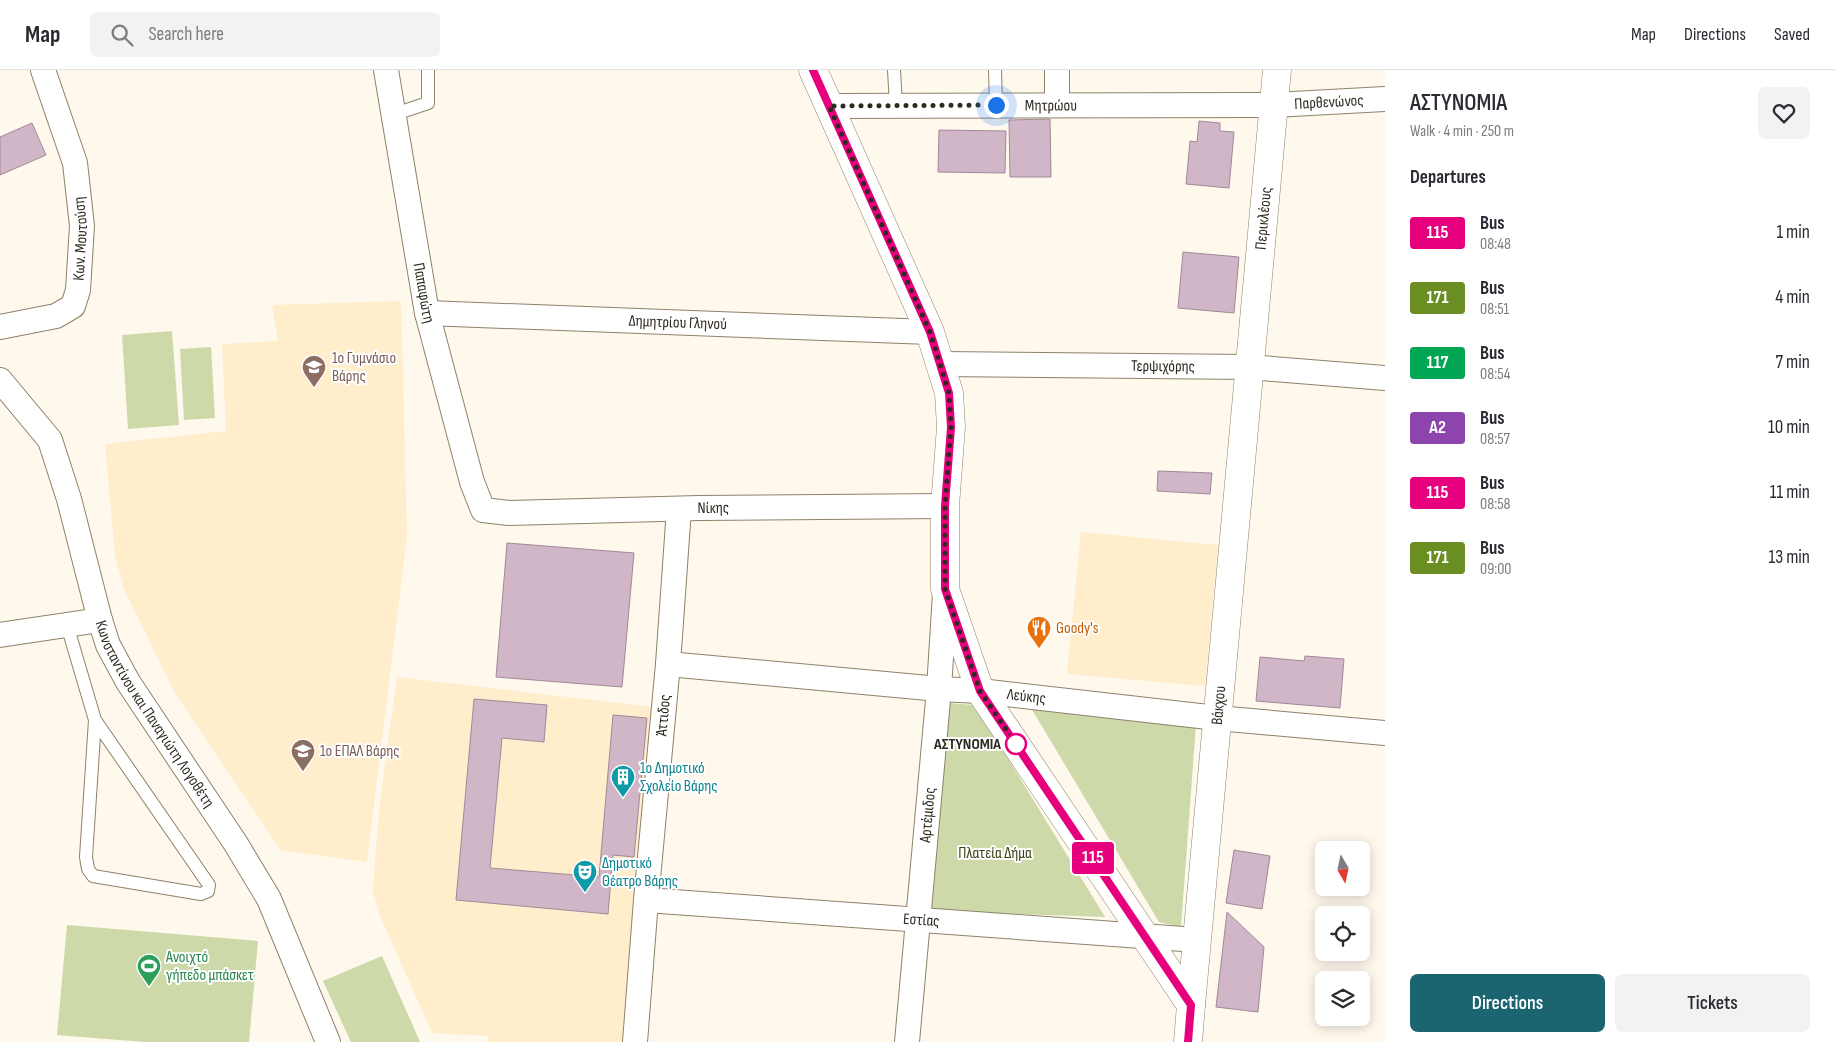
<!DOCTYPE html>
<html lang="en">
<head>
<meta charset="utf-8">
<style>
  :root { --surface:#fff; --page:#f2f2f3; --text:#2b2b33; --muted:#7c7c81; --line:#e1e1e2; --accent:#1b6571 }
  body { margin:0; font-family:"Sofia Sans Condensed",sans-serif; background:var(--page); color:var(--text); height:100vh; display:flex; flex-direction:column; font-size:19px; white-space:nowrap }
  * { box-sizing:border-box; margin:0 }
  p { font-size:16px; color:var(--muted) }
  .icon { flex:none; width:28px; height:28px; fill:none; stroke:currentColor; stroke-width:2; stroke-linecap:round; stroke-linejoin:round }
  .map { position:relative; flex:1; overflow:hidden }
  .side { display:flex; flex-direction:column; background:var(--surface); width:450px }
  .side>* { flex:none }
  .badge { padding:0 10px; border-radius:4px; font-size:18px; line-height:32px }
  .needle { width:32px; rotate:171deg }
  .buttons { position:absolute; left:1315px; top:771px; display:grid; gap:10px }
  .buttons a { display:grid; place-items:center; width:55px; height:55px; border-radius:8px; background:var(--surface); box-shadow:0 2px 12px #0003; font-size:25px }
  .you { position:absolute; width:25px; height:25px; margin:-12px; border:4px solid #fff; border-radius:50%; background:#1a73e8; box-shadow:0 0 0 8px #1a73e833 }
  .map>.badge { position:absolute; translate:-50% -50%; box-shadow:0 0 0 2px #fff }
  h2 { padding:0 25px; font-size:19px; line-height:45px }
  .round { display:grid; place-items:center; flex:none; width:52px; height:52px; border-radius:8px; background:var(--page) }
  .overview { display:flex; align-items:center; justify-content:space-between; height:85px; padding:0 25px }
  h1 { font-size:24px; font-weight:600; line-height:38px }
  .primary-button { display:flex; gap:10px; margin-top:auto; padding:10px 25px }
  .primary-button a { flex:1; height:58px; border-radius:8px; background:var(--accent); color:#fff; font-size:20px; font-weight:600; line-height:58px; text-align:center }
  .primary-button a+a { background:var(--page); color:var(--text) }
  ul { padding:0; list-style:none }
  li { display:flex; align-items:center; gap:15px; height:65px; padding:0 25px }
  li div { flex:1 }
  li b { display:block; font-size:19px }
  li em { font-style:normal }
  li .badge { min-width:55px; font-weight:700; text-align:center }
  header { display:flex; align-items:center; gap:30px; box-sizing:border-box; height:70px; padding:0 25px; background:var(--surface); border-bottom:1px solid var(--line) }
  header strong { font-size:24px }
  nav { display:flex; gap:28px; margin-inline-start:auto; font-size:18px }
  .search { width:350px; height:45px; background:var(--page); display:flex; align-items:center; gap:12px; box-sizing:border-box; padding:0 18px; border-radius:8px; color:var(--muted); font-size:19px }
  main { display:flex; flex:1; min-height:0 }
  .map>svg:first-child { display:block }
  .built { fill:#ffedcb }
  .green { fill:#cdd9a8 }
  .building { fill:#d1b6c7; stroke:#a28898 }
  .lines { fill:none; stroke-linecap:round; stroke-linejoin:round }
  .service-casing { stroke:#8e8269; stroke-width:14 }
  .minor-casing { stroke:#8e8269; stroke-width:26 }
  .tertiary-casing { stroke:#8e8269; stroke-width:29 }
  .secondary-casing { stroke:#8e8269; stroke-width:29 }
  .service { stroke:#fff; stroke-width:12 }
  .minor { stroke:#fff; stroke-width:24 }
  .tertiary { stroke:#fff; stroke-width:28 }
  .secondary { stroke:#fff; stroke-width:28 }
  .line-casing { stroke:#fff; stroke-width:11 }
  .line { stroke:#e6007e; stroke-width:8 }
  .walk { stroke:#2f2a20; stroke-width:5; stroke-dasharray:0 9 }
  .stop-dot { fill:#fff; stroke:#e6007e; stroke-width:2.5 }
  .labels { text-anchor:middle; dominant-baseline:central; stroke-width:4; stroke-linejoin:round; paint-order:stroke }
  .street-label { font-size:16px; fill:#2f2a20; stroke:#fff }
  .education-label { font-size:16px; fill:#785e54; stroke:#fff; text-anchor:start }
  .food-label { font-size:16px; fill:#c56008; stroke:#fff; text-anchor:start }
  .stop-label { font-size:16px; font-weight:bold; fill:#2f2a20; stroke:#fff; text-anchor:end }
  .culture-label { font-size:16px; fill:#0d838f; stroke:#fff; text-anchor:start }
  .park-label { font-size:16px; fill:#3a4311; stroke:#fff }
  .leisure-label { font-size:16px; fill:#27864d; stroke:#fff; text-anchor:start }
</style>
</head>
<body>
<header>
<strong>Map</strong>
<div class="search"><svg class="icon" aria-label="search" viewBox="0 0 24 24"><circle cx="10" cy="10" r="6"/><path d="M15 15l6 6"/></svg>Search here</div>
<nav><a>Map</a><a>Directions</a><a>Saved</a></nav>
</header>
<main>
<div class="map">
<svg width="1385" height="972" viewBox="0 0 1385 972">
  <rect width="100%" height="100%" fill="#fef8ed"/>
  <g class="built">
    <polygon points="401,231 407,465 367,792 280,780 175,623 124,519 115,486 105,374 226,361 222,274 278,271 272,235"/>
    <polygon points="1081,462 1218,475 1205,616 1067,604"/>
    <polygon points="397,607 652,637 624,972 488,972 488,966 432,963 380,846 373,821 379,739"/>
  </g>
  <g class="green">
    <polygon points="172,261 179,355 128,359 122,265"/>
    <polygon points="211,277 215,348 184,350 180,279"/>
    <polygon points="948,633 975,635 1105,847 930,841"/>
    <polygon points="1031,638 1196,654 1181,857 1159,852"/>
    <polygon points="67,855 258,871 249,972 145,972 57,965"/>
    <polygon points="382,886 420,972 351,972 323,911"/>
  </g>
  <g class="building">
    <polygon points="1050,49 1051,107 1010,107 1009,50"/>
    <polygon points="1199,51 1220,53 1220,61 1234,62 1229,118 1186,114 1190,71 1197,72"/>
    <polygon points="32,53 46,85 0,105 0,67"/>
    <polygon points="939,60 1006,61 1005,103 938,102"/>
    <polygon points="1183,182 1239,187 1234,243 1178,238"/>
    <polygon points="1158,401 1212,403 1210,424 1157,421"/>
    <polygon points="507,473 634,483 622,617 496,607"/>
    <polygon points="1305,586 1344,589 1340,638 1256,631 1260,587 1304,591"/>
    <polygon points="474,629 547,635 544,672 502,668 490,798 599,807 613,645 647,648 634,787 613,785 608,844 456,830"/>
    <polygon points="1234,780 1270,786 1262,839 1226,833"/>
    <polygon points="1227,842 1264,877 1258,942 1216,937"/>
  </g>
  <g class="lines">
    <defs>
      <g id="service">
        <polyline points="894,0 896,36"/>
        <polyline points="995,0 996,35"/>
        <polyline points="392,45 428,33 428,0"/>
        <polyline points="67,555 95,650 86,787 88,799 93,806 201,824 208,821 209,815 95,650"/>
      </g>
      <g id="minor">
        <path id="s1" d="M386,0L427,243L472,412L483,440L509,443L699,438L945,436"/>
        <polyline points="1057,0 1057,35"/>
        <path id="s2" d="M829,36L1274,35L1385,29"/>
        <path id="s3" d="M427,243L930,262"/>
        <path id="s4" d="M0,257L56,246L73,236L78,220L82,156L75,93L43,0"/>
        <path id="s5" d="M941,294L1249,297L1385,308"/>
        <path id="s6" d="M0,310L50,370L69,429L100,550L108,575L128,612L236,774L269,829L328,972"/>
        <polyline points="0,565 100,550"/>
        <path id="s7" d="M668,594L939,619L980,621L1217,648L1385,663"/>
        <path id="s8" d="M646,830L1197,870"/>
        <path id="s9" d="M635,972L646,830L668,594L679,439"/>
        <path id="s10" d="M907,972L939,619L945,523"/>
      </g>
      <g id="tertiary">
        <path id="s11" d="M1191,935L1277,0"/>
      </g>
      <polyline id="secondary" points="813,0 930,262 949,323 951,357 945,436 945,519 980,621 1191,935 1188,972"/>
    </defs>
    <use href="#service" class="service-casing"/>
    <use href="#minor" class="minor-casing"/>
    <use href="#tertiary" class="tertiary-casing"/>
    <use href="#secondary" class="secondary-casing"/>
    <use href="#service" class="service"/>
    <use href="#minor" class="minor"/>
    <use href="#tertiary" class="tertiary"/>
    <use href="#secondary" class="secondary"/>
  </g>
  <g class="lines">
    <defs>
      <polyline id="line" points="813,0 930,262 949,323 951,357 945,436 945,519 980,621 1191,935 1188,972"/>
    </defs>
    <use href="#line" class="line-casing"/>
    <use href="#line" class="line"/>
    <polyline class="walk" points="996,35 829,36 930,262 949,323 951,357 945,436 945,519 980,621 1016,674"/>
  </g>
  <defs>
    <symbol id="school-pin" viewBox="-11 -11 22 30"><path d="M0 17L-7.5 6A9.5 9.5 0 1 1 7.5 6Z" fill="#8d6e63" stroke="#fff"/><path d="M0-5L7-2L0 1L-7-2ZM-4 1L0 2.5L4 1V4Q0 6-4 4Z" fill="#fff"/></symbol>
    <symbol id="restaurant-pin" viewBox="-11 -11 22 30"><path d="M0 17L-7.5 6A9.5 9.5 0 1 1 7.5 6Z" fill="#e8710a" stroke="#fff"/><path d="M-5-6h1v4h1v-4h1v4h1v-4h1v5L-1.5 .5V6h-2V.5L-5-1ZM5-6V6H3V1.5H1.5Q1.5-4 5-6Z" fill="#fff"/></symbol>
    <symbol id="building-pin" viewBox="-11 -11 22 30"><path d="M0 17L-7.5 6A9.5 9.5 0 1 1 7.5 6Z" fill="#0f9aa8" stroke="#fff"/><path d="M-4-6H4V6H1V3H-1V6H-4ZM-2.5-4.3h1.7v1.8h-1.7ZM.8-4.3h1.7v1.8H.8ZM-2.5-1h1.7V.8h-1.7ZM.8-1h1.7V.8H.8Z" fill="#fff"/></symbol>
    <symbol id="theatre-pin" viewBox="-11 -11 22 30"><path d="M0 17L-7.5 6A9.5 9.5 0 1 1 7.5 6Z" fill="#0f9aa8" stroke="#fff"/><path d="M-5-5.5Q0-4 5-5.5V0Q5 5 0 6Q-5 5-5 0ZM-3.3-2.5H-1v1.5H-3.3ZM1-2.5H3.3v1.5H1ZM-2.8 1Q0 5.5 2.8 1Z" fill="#fff"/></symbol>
    <symbol id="stadium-pin" viewBox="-11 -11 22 30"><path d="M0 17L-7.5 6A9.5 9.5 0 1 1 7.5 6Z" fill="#2e9e5b" stroke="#fff"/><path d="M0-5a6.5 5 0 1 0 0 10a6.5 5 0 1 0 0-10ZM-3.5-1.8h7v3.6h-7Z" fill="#fff"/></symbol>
  </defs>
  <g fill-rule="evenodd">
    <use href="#school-pin" x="300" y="283" width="28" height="38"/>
    <use href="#restaurant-pin" x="1025" y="544" width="28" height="38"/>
    <use href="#school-pin" x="289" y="667" width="28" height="38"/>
    <use href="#building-pin" x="609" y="693" width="28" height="38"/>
    <use href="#theatre-pin" x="571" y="788" width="28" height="38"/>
    <use href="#stadium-pin" x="135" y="882" width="28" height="38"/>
  </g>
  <circle class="stop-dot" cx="1016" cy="674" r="10"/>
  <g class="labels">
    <g class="street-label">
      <text stroke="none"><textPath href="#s2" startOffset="500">Παρθενώνος</textPath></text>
      <text stroke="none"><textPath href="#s2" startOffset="222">Μητρώου</textPath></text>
      <text stroke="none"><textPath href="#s11" startOffset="790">Περικλέους</textPath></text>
      <text stroke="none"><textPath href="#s4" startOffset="145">Κων. Μουτούση</textPath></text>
      <text stroke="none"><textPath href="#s1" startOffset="226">Παπαφώτη</textPath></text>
      <text stroke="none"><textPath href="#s3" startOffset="251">Δημητρίου Γληνού</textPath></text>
      <text stroke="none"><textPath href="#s5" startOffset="222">Τερψιχόρης</textPath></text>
      <text stroke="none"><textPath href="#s1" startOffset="682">Νίκης</textPath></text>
      <text stroke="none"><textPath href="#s7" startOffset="360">Λεύκης</textPath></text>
      <text stroke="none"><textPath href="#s11" startOffset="301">Βάκχου</textPath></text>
      <text stroke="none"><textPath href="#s6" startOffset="374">Κωνσταντίνου και Παναγιώτη Λογοθέτη</textPath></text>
      <text stroke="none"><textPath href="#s9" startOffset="328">Άττιδος</textPath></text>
      <text stroke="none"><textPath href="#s10" startOffset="228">Αρτέμιδος</textPath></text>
      <text stroke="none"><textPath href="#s8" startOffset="276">Εστίας</textPath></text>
    </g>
    <g class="education-label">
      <text x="332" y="288">1ο Γυμνάσιο<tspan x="332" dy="18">Βάρης</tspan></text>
      <text x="320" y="681">1ο ΕΠΑΛ Βάρης</text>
    </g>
    <g class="food-label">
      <text x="1056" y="558">Goody's</text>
    </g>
    <g class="stop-label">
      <text x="1001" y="674">ΑΣΤΥΝΟΜΙΑ</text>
    </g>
    <g class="culture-label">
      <text x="640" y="698">1ο Δημοτικό<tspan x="640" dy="18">Σχολείο Βάρης</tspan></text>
      <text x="602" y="793">Δημοτικό<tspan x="602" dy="18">Θέατρο Βάρης</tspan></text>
    </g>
    <g class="park-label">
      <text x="995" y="783">Πλατεία Δήμα</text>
    </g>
    <g class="leisure-label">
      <text x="166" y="887">Ανοιχτό<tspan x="166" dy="18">γήπεδο μπάσκετ</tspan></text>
    </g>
  </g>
</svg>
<div class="buttons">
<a><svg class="needle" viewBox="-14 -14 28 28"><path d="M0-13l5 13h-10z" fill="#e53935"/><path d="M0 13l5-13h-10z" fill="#7c7c81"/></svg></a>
<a><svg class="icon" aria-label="locate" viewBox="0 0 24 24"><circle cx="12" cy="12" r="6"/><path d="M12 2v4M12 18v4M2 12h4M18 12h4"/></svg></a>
<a><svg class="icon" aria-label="layers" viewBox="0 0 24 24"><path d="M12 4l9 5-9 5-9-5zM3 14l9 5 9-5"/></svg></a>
</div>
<div class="you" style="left:996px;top:35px"></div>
<b class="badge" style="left:1093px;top:788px;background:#e6007e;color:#fff">115</b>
</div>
<section class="side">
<div class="overview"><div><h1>ΑΣΤΥΝΟΜΙΑ</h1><p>Walk · 4 min · 250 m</p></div><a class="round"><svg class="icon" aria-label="heart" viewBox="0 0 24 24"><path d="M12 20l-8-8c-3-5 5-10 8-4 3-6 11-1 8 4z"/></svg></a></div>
<h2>Departures</h2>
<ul>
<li><span class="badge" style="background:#e6007e;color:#fff">115</span><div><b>Bus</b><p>08:48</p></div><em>1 min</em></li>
<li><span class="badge" style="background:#6b8e23;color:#fff">171</span><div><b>Bus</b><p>08:51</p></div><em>4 min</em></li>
<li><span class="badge" style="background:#00a651;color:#fff">117</span><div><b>Bus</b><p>08:54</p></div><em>7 min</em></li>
<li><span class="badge" style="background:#8e44ad;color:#fff">Α2</span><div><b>Bus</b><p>08:57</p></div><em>10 min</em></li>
<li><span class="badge" style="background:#e6007e;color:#fff">115</span><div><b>Bus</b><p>08:58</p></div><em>11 min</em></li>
<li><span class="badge" style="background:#6b8e23;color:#fff">171</span><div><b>Bus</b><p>09:00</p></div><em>13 min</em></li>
</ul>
<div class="primary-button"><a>Directions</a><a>Tickets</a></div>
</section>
</main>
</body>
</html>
